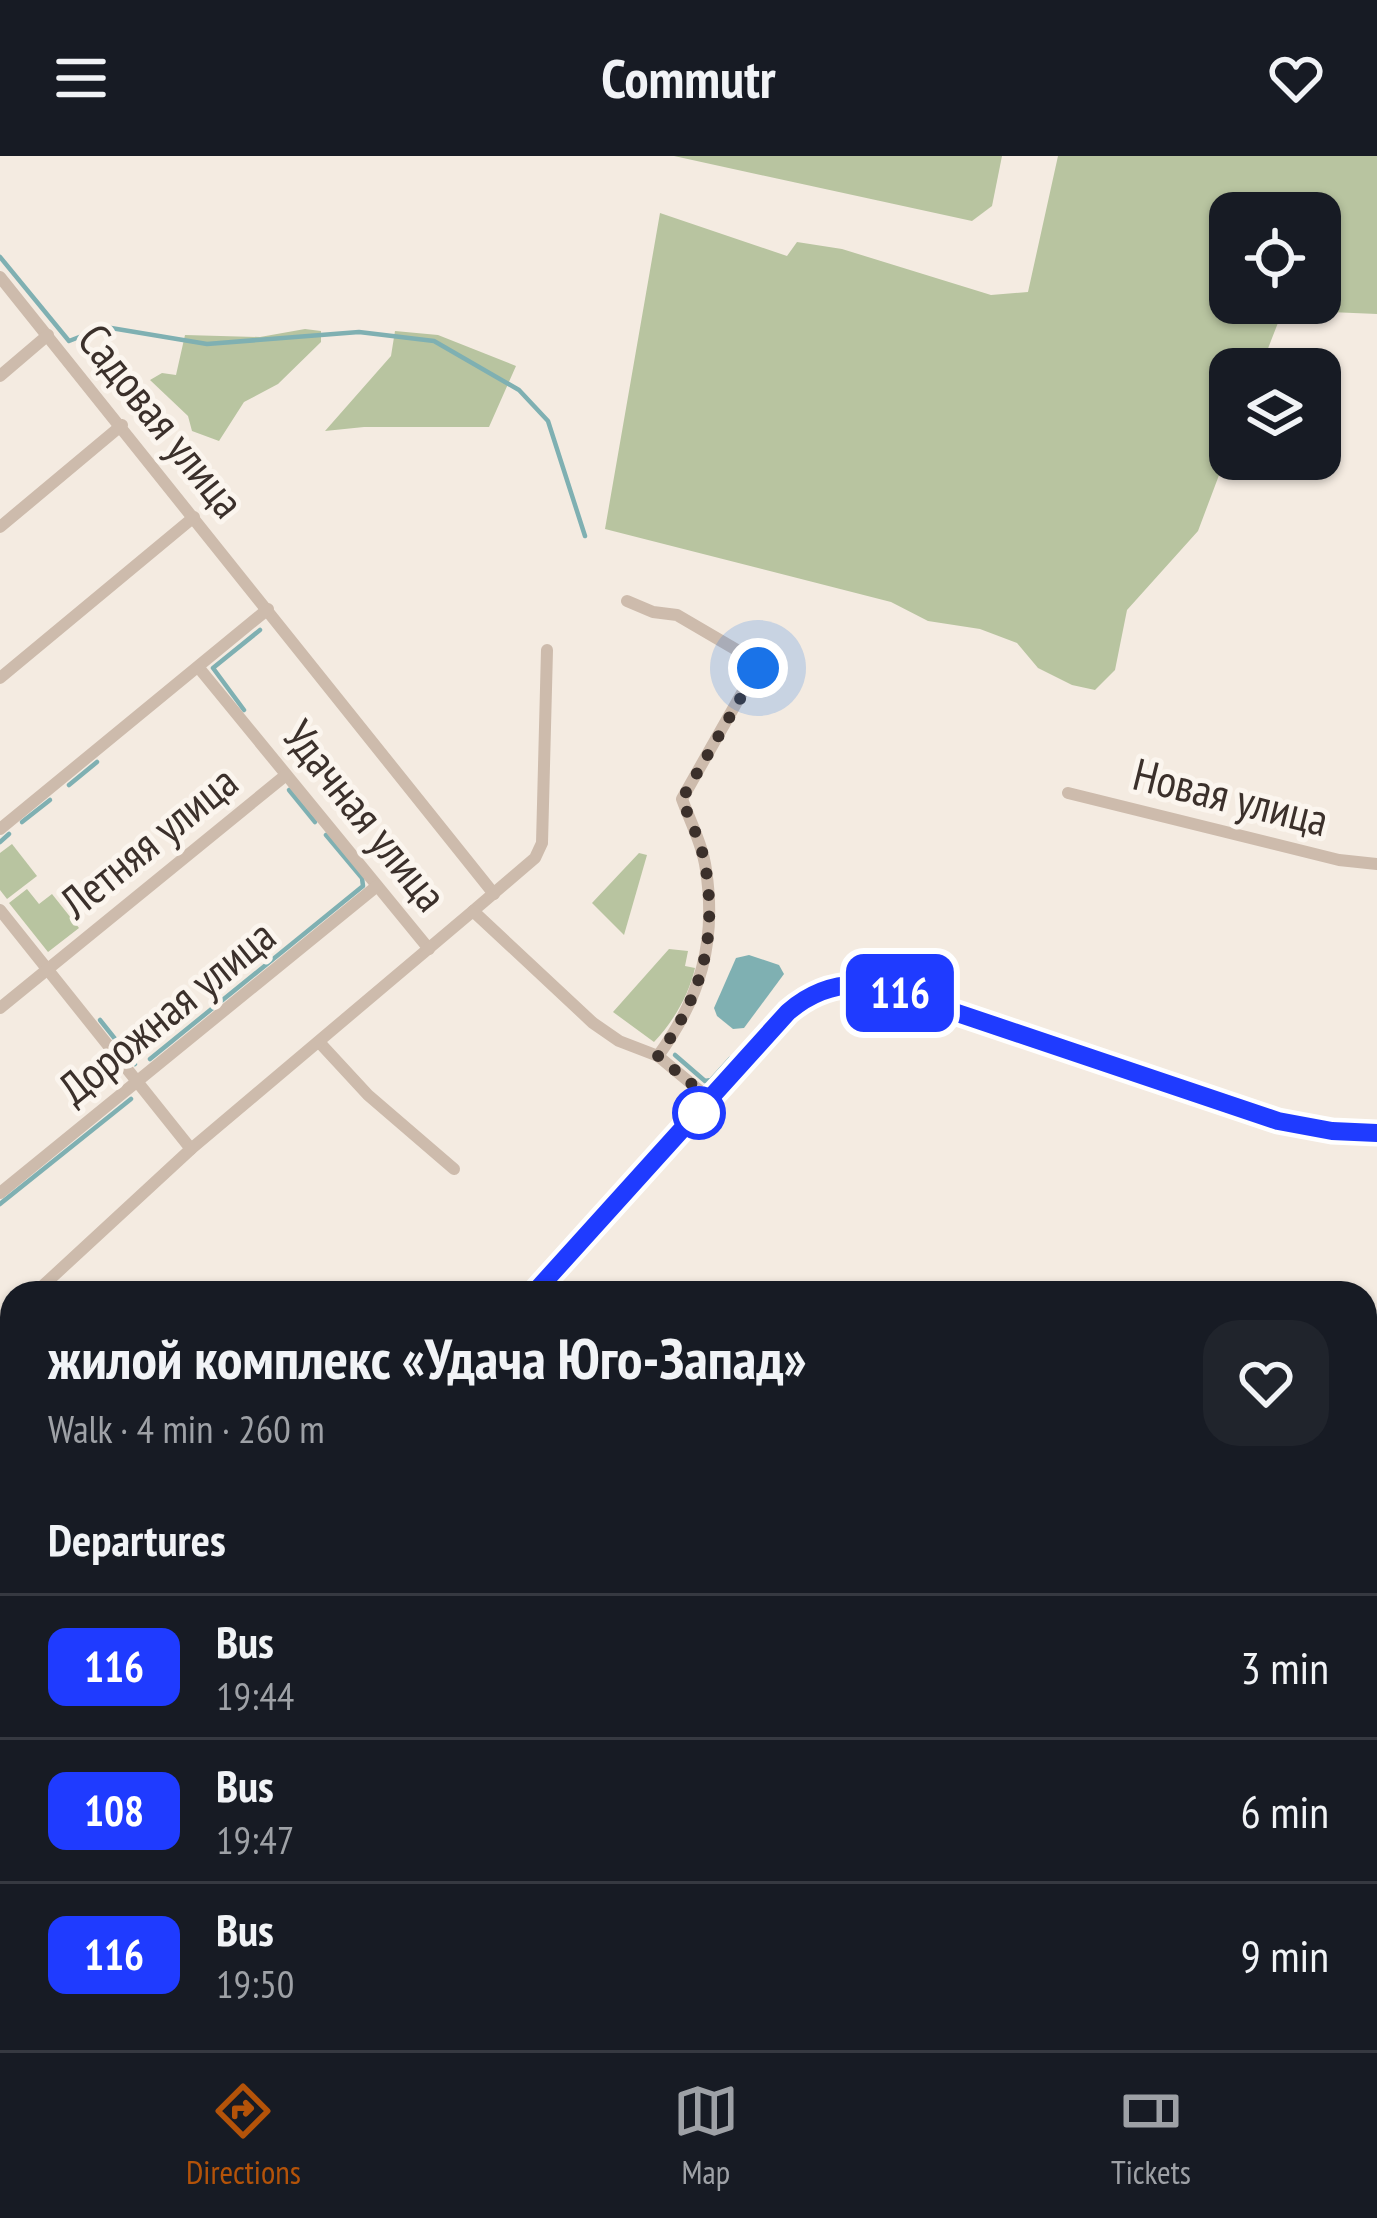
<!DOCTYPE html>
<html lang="en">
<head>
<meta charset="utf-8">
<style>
  :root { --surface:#171b24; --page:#20242c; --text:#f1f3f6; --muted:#9ea1a6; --line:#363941; --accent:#b45309 }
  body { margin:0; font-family:"PT Sans Narrow",sans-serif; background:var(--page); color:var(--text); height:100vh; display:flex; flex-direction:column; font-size:45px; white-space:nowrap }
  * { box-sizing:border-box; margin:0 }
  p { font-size:39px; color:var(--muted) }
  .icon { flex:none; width:66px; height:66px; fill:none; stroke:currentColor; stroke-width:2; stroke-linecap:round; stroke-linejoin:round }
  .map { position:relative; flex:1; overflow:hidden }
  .side { position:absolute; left:0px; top:1125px; width:1377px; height:771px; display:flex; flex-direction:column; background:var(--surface); border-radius:36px 36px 0 0; box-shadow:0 3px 9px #0004 }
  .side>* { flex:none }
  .badge { padding:0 24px; border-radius:18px; font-size:42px; line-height:78px }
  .fabs { position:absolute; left:1209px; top:36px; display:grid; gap:24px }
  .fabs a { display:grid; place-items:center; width:132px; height:132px; border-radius:24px; background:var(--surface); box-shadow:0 3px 9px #0004; font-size:60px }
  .you { position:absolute; width:60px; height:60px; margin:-30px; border:9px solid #fff; border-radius:50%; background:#1a73e8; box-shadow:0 0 0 18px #1a73e833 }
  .map>.badge { position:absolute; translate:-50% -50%; box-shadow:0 0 0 6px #fff }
  h2 { padding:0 48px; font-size:45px; line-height:108px }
  .round { display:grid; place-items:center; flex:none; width:126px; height:126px; border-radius:36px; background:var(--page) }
  .overview { display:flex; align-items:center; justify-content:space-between; height:204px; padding:0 48px }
  h1 { font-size:57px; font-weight:600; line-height:90px }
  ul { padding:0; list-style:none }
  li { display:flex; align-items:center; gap:36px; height:144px; padding:0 48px; border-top:3px solid var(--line) }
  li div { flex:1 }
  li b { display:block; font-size:45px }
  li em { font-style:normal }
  li .badge { min-width:132px; font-weight:700; text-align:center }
  header { display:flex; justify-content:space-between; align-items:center; height:156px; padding:0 48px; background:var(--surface); font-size:54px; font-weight:600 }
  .tabs { display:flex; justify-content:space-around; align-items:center; height:168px; border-top:3px solid var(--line); background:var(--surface); font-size:33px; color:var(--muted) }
  .tabs a { display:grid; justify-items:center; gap:6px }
  .tabs .active { color:var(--accent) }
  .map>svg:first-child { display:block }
  .green { fill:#b8c4a0; fill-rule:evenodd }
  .water { fill:#7fb0b2 }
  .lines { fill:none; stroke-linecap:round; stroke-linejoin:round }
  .stream { stroke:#7fb0b2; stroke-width:4.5 }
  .street { stroke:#cdbbac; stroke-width:12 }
  .line-casing { stroke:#fff; stroke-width:27 }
  .line { stroke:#1f3bff; stroke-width:18 }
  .walk { stroke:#3b302b; stroke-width:12; stroke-dasharray:0 21.6 }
  .stop-dot { fill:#fff; stroke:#1f3bff; stroke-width:6 }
  .labels { text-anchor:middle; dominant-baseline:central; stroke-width:10; stroke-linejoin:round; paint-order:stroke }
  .street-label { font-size:45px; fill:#3b302b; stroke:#fbf5ee }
</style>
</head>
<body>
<header><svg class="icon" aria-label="menu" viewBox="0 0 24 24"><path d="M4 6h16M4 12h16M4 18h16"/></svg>Commutr<svg class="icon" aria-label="heart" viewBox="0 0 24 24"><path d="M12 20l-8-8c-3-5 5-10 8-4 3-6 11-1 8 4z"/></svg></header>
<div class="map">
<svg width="1377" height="1894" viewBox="0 0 1377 1894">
  <rect width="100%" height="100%" fill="#f4ebe1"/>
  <g class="green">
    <polygon points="674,0 1002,0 992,50 972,65"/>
    <path d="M1058,0H1377V158L1283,154L1260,213H1230V290L1198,375L1127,454L1115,514L1095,534L1072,529L1038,512L1017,487L980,473L928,465L891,446L605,373L660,57L787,100L797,86L842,93L991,139L1028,136ZM1230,57H1320V147H1230Z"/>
    <polygon points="305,173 321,175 321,186 278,228 244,246 219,285 192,275 188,260 150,224 162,217 176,219 185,179 260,181"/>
    <polygon points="395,175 438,179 516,210 489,271 364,271 325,275 391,200"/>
    <polygon points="12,688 37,720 7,743 0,734 0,697"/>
    <polygon points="639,697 647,699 624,779 592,747"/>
    <polygon points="27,733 39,748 52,738 79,772 48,796 9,747"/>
    <path d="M669,793L688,795L685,810L695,812C689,839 673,866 654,886L613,856Z"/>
  </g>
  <polygon class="water" points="749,799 779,809 784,818 744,872 733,873 717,860 714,852 736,802"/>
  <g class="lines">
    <g class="stream">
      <polyline points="0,101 69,185 105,171 207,188 359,176 434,185 519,234 548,265 585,380"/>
      <polyline points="244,554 213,512 260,474"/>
      <polyline points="69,629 97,606"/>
      <polyline points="289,634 315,666"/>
      <polyline points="22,666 50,644"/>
      <polyline points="0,686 9,678"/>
      <polyline points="100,864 135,908"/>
      <polyline points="675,899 705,925 711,924 730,903"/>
      <polyline points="150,903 363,730 362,722 326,679"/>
      <polyline points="0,1048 131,943"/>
      <polyline points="1365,1161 1377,1160"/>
      <polyline points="668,1894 677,1884"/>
    </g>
    <g class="street">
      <polyline points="0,121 494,738"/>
      <polyline points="0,220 48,179"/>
      <polyline points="0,371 122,269"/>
      <path d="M627,445L653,456L677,459L759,507L682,643C690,665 703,690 706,714C717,787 700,842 658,900"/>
      <polyline points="199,512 429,793"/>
      <polyline points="0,522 194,361"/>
      <polyline points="1068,637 1339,704 1377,708"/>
      <polyline points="0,673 268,453"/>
      <polyline points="0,754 191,993"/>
      <polyline points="473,755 535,702 542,687 547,494"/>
      <polyline points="0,852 286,619"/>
      <polyline points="319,886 368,939 454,1013"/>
      <polyline points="0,1037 377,730"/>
      <polyline points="35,1137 191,993 473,755 593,867 619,885 658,900 711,944"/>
      <path d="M534,1137L788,856C816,832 850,823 886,833L1278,965L1332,975L1377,977"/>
      <polyline points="0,1267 12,1277"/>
      <polyline points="0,1731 12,1717"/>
      <polyline points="0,1786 12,1796"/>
      <polyline points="124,1884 137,1894"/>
    </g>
  </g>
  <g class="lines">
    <defs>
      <path id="line" d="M534,1137L788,856C816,832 849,823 886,833L1278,965L1332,975L1377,977"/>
    </defs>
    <use href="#line" class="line-casing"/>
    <use href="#line" class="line"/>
    <path class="walk" d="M699,957L711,944L658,900C700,842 717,787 706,714C703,690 690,665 682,643L758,512"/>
  </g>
  <circle class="stop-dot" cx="699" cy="957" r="24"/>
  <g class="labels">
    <g class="street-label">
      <text transform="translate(162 264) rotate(51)">Садовая улица</text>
      <text transform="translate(1231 640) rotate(14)">Новая улица</text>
      <text transform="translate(366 659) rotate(51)">Удачная улица</text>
      <text transform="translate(148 685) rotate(-39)">Летняя улица</text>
      <text transform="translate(166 855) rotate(-39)">Дорожная улица</text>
    </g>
  </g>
</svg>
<div class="fabs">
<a><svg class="icon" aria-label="locate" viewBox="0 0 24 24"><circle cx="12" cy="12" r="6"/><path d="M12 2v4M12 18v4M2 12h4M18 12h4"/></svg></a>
<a><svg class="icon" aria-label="layers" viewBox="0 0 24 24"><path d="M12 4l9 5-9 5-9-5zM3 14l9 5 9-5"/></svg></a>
</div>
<div class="you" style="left:758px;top:512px"></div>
<b class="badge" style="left:900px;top:837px;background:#1f3bff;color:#fff">116</b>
<section class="side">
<div class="overview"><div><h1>жилой комплекс «Удача Юго-Запад»</h1><p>Walk · 4 min · 260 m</p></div><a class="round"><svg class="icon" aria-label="heart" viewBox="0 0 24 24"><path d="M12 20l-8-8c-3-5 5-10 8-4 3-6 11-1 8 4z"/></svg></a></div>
<h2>Departures</h2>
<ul>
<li><span class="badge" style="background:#1f3bff;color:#fff">116</span><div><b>Bus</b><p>19:44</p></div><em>3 min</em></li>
<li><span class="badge" style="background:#1f3bff;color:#fff">108</span><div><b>Bus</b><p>19:47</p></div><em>6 min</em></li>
<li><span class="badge" style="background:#1f3bff;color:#fff">116</span><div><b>Bus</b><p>19:50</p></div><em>9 min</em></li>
</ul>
</section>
</div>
<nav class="tabs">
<a class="active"><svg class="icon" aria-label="directions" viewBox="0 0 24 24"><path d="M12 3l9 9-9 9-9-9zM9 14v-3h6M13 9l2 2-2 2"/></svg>Directions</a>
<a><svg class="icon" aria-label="map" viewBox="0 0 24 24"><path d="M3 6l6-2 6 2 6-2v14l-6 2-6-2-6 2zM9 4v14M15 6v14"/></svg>Map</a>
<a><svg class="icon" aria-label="tickets" viewBox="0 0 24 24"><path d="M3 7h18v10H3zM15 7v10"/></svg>Tickets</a>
</nav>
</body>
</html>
